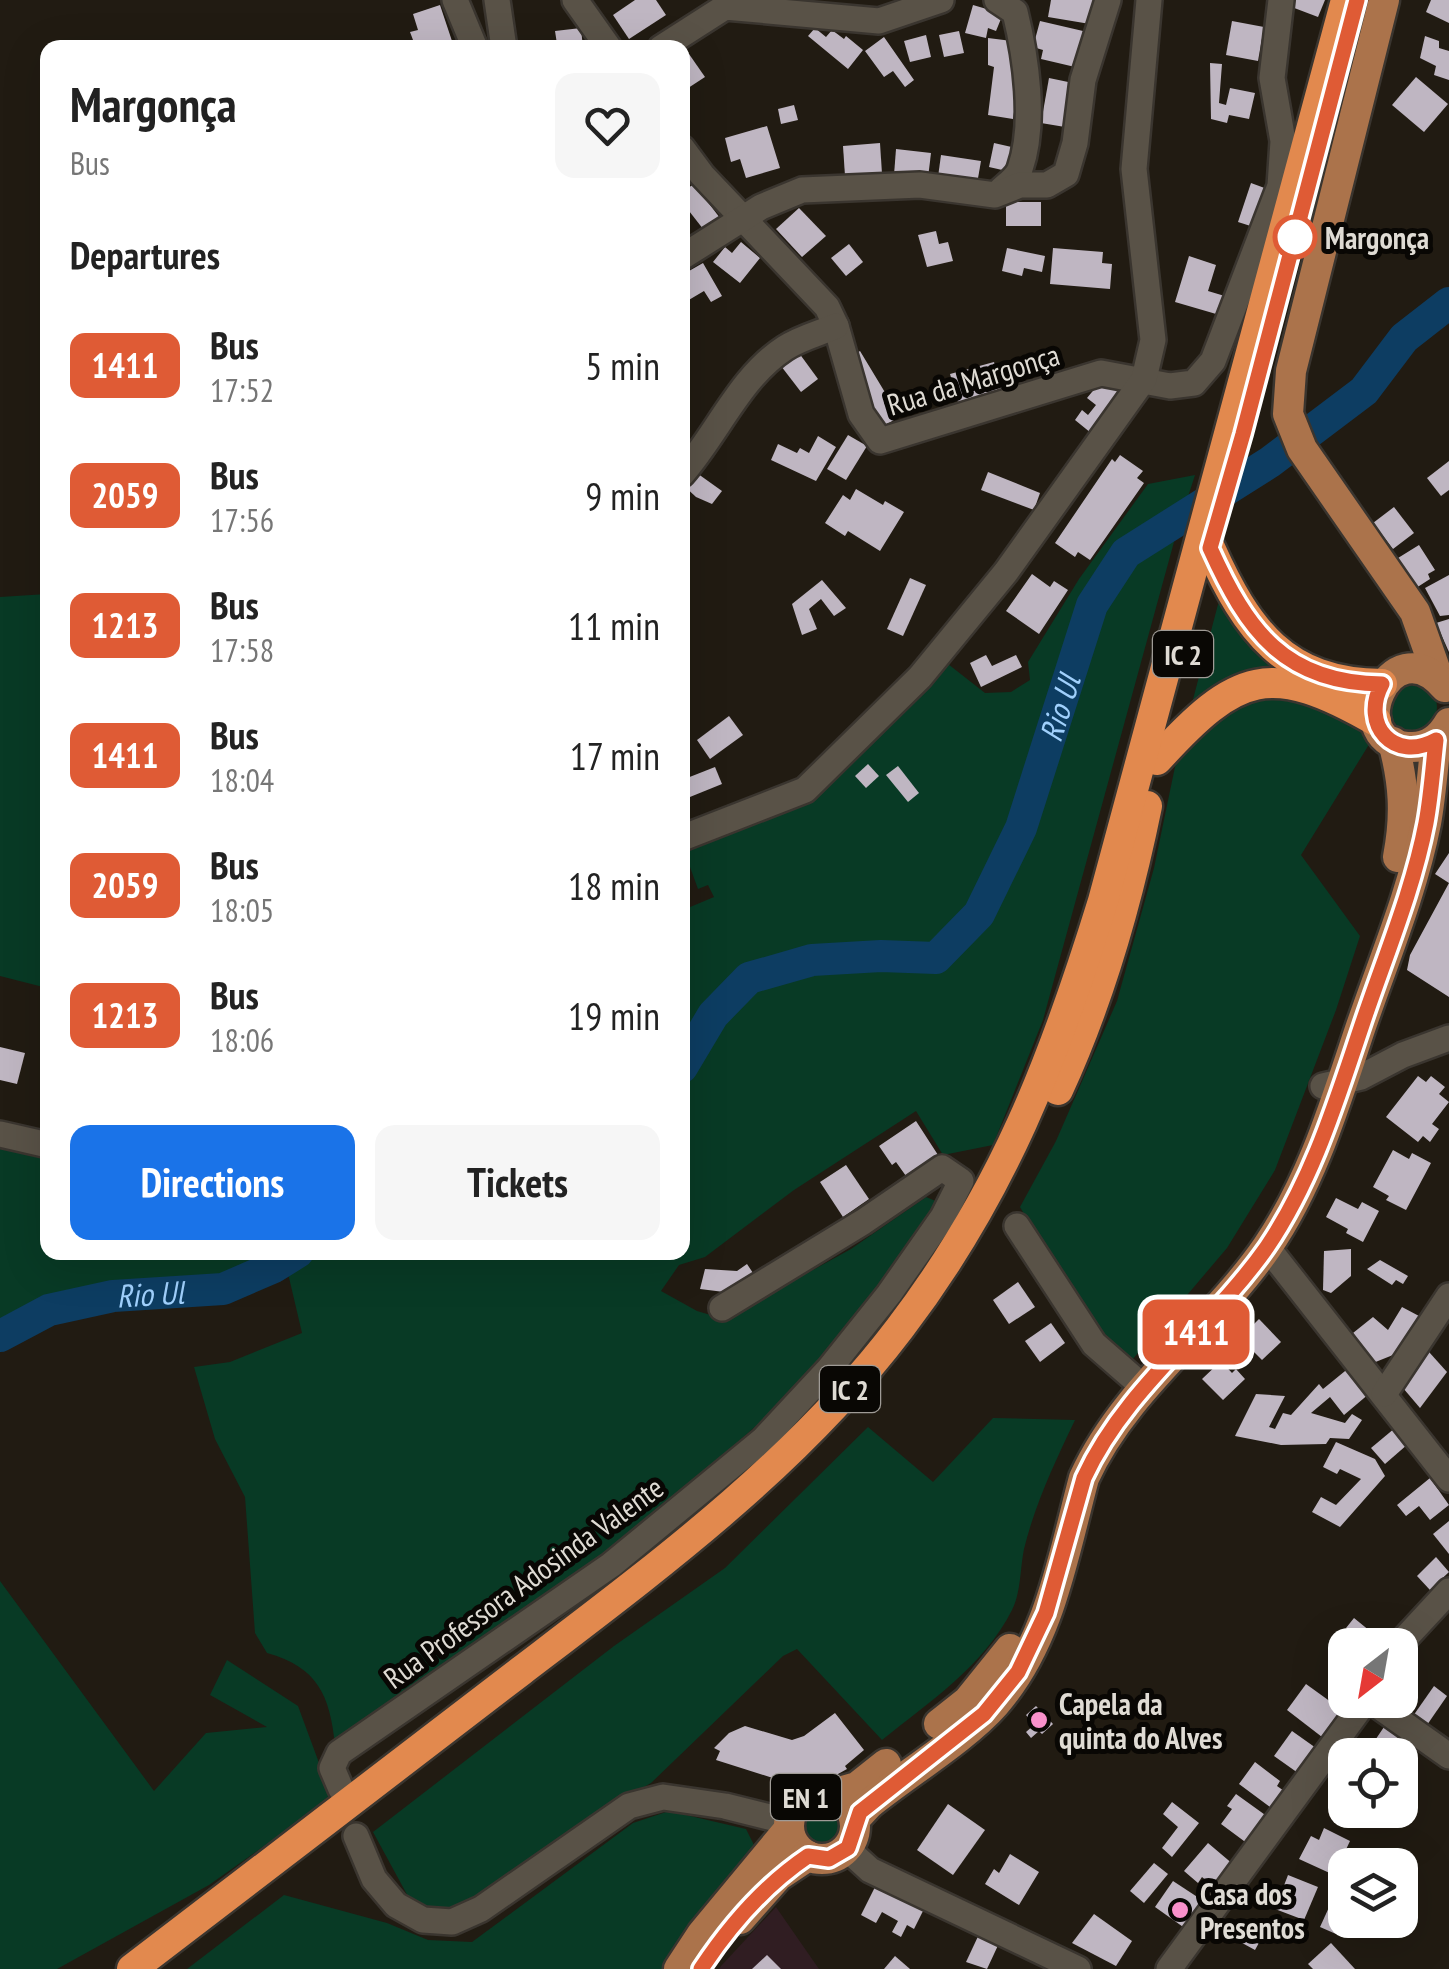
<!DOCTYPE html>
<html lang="en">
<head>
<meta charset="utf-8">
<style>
  :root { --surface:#fff; --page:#f6f6f6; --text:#222; --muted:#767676; --accent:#1a73e8 }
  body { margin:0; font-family:"PT Sans Narrow",sans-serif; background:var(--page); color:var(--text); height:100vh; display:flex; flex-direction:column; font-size:38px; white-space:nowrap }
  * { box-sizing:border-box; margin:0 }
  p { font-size:32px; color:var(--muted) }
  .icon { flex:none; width:55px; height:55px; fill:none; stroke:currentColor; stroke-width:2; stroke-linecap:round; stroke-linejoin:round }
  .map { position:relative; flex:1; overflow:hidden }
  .panel { position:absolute; left:40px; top:40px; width:650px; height:1220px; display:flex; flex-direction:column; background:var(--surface); border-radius:20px; box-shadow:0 10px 40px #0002 }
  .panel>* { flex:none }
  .badge { padding:0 20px; border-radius:15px; font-size:35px; line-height:65px }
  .needle { width:65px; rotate:211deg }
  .tools { position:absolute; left:1328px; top:1628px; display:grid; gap:20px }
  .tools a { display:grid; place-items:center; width:90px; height:90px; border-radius:20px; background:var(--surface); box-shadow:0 10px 40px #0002; font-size:50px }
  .map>.badge { position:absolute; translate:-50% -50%; box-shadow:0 0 0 5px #fff }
  h2 { padding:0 30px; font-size:38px; line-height:90px }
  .round { display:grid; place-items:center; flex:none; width:105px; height:105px; border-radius:20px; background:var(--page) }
  .summary { display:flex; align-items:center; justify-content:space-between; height:170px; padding:0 30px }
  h1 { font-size:48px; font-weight:700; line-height:75px }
  .cta { display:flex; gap:20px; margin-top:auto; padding:20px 30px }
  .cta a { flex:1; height:115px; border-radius:20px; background:var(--accent); color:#fff; font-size:40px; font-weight:700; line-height:115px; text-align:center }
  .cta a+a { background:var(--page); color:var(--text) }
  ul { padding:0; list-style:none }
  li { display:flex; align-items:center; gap:30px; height:130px; padding:0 30px }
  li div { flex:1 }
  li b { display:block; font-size:38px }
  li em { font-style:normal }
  li .badge { min-width:110px; font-weight:700; text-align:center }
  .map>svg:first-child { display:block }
  .industrial { fill:#301d22 }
  .green { fill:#083a25 }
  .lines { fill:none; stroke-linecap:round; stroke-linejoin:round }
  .river { stroke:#0d3d62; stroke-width:32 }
  .building { fill:#bfb6c2 }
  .minor-casing { stroke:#3a352f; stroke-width:30 }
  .major-casing { stroke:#3a352f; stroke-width:35 }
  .highway-casing { stroke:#3a352f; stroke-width:35 }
  .minor { stroke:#595247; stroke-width:25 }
  .major { stroke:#ab734b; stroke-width:30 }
  .highway { stroke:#e2894e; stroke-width:30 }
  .line-casing { stroke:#fff; stroke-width:22 }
  .line { stroke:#df5b35; stroke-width:15 }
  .stop-dot { fill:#fff; stroke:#df5b35; stroke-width:5 }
  .poi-dot { fill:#f890cb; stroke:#090704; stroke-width:4 }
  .labels { text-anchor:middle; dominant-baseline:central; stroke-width:10; stroke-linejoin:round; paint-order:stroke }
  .shield { fill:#090704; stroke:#9f9b96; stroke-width:2.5 }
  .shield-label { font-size:28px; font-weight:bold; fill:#dfdbd4 }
  .stop-label { font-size:30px; font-weight:bold; fill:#dfdbd4; stroke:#090704; text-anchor:start }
  .street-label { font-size:30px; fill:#dfdbd4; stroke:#090704 }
  .poi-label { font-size:30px; font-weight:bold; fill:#dfdbd4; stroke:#090704; text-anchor:start }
  .water-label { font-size:32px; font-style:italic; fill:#a0d0fc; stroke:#090704 }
</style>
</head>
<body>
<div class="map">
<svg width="1449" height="1969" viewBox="0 0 1449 1969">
  <rect width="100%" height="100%" fill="#211b12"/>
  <polygon class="industrial" points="776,1907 819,1969 719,1969 721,1966"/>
  <g class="green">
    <path d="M1195,475L1184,509C1163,522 1139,534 1123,553C1067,620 1048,716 1022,797C1006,849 986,915 938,946C919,958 892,950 871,949C839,949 772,957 745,975C716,996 698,1028 683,1059V910L714,897L708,885L698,889L683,848L789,810L829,783L948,664L985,693L1011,692L1030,680L1028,662L1079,579L1148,484Z"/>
    <path d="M1177,531L1043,1020L993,1145L943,1155L916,1111L794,1190L705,1257L679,1265L661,1291L697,1311L724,1319L851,1249L926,1197L938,1202L895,1269L796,1390L748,1433L625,1540L335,1745C330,1696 318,1667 267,1653L255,1633L245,1497L215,1439L194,1367L230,1362L302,1333L287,1269L315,1253L682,1252L683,1081C700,1063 704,1041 719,1021C766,958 866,966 937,967L986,918L1014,859L1072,683L1106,594L1133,557Z"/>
    <path d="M1221,593C1237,627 1252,655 1287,671L1191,707Z"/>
    <polygon points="47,594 48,594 47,988 0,976 0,597"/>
    <circle cx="1412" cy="707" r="25"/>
    <polygon points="1269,690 1347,714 1373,738 1301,855 1360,936 1336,1010 1275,1170 1227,1248 1132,1360 1113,1354 1060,1276 1020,1207 1056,1141 1117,1001 1154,868 1176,762 1189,739 1212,715"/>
    <polygon points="0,1149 47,1159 48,1252 287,1253 222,1283 124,1287 59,1301 0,1326"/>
    <path d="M993,1418L1075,1420C1055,1462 1035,1504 1024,1549C1020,1569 1021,1592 1012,1610C984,1666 929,1702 882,1740L797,1649L783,1656L651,1783L616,1803L476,1903L441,1915L410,1900L373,1832L614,1646L725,1568L868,1427L933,1482Z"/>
    <polygon points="0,1581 154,1791 206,1733 267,1727 210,1695 227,1660 298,1706 332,1798 209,1885 57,1969 0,1969"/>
    <circle cx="822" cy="1825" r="20"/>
    <polygon points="669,1811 746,1829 756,1849 694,1923 663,1969 187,1969 284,1895 387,1923 428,1940 472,1942 633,1823"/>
  </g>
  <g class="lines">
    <g class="river">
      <path id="s1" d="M682,1067L713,1015L749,978L812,960L881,956L936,958L979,914L1021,828L1092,605L1126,553L1270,462L1364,391L1404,338L1449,303"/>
      <path id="s2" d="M0,1336L49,1310L113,1296L223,1289L274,1267L298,1252"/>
    </g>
  </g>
  <g class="building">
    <polygon points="635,0 656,0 666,15 629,39 613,15"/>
    <polygon points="1051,0 1093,0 1090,24 1048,17"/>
    <polygon points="1292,0 1325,0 1318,17 1289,6"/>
    <polygon points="1431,0 1449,0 1449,23 1426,12"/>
    <polygon points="440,5 452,41 440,45 441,48 416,48 410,32 418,30 413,14"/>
    <polygon points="973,5 990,10 991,5 1005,9 996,31 988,28 986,38 965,33"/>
    <polygon points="1040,21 1083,31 1075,67 1041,59 1043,50 1033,47"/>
    <polygon points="1232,21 1264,27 1258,61 1226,55"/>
    <polygon points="581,28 583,48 550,48 557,44 555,31"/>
    <polygon points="815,28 826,37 832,30 844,39 846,36 863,50 848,69 808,36"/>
    <polygon points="959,31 964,53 944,57 939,35"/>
    <polygon points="926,35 931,57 910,62 904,41"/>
    <polygon points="1425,36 1439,41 1439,48 1449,51 1449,80 1434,75 1436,66 1420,58"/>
    <polygon points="884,37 914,80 905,87 893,71 884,77 865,51"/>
    <polygon points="988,38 1012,41 1018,87 1013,119 988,115 994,67 988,65"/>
    <polygon points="689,54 705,77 682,92 682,58"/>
    <polygon points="1210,63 1222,64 1219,103 1226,105 1230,88 1255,93 1249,119 1229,115 1227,123 1211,119"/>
    <polygon points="1416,77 1448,104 1424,132 1392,105"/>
    <polygon points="1049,78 1073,83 1065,127 1041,123"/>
    <polygon points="794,105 798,120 781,124 778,109"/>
    <polygon points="767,126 780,168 746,178 740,159 731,162 725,138"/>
    <polygon points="880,143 882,174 845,176 843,146"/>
    <polygon points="994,143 1016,148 1011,172 989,167"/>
    <polygon points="896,149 931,153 928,178 894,175"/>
    <polygon points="941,155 981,161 977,184 938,177"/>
    <polygon points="1251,183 1273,191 1260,229 1238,222"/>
    <polygon points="694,184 723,222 707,234 682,202 682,192"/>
    <rect x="1006" y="202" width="35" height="24"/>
    <polygon points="799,208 826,236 802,257 776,229"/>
    <polygon points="936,231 939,244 948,242 953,261 927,267 918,235"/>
    <polygon points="741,242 760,258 740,283 713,262 725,247 732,253"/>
    <polygon points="849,244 863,262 846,276 831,258"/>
    <polygon points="1007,248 1045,256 1042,272 1024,268 1022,276 1002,271"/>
    <polygon points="1053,248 1103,252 1102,263 1112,264 1110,289 1050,284"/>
    <polygon points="1189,256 1216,265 1208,291 1228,297 1223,316 1175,302"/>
    <polygon points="703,263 722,296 711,302 704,291 682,304 682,275"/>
    <polygon points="860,351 889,399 884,403 894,420 880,428 867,408 872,405 852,372 850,357"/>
    <polygon points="799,353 818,379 801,392 781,366"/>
    <polygon points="994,362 1003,393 959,406 950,374"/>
    <polygon points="1106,375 1125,390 1091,433 1075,420 1082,410 1088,415 1096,405 1087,398"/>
    <polygon points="848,435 867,446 846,480 827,469"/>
    <polygon points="818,436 836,447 816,481 771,460 778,444 797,453 800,448 809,453"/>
    <polygon points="1120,455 1143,471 1137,478 1144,483 1090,560 1078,552 1075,557 1055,543 1112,459 1115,462"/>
    <polygon points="1449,461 1449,490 1441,496 1427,478"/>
    <polygon points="694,471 722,491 712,504 696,497 682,484"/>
    <polygon points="988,472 1040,493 1034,510 981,490"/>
    <polygon points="856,489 883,505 885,501 904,512 880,551 848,531 845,536 825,523 843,495 850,500"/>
    <polygon points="1394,507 1414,533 1393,549 1373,523"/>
    <polygon points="1419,545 1435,570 1428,574 1430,579 1416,588 1398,558"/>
    <polygon points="1032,574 1050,587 1054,581 1068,590 1039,634 1006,611"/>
    <polygon points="1449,575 1449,615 1440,616 1425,588"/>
    <polygon points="910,578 926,585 903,636 887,629"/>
    <polygon points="822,580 846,608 834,616 821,599 809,609 817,629 802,635 792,604"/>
    <polygon points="1449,619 1449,652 1436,623"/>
    <polygon points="986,655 992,666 1016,655 1022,667 981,687 970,663"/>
    <polygon points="729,716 743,735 710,759 697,740"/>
    <polygon points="868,764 879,776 866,788 855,776"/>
    <polygon points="898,766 919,793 908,802 886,775"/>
    <polygon points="715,767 722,784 685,799 682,780"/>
    <polygon points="1449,853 1449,997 1407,970 1410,955 1449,883 1435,874"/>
    <polygon points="0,1047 25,1053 17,1084 0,1080"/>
    <polygon points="1418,1076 1426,1082 1431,1076 1445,1087 1439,1094 1449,1102 1432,1124 1439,1129 1430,1142 1423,1136 1418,1142 1386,1117"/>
    <polygon points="916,1121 938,1155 906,1176 896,1162 892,1165 879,1146"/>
    <polygon points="1393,1150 1409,1159 1412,1153 1431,1163 1406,1210 1386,1200 1389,1196 1373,1187"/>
    <polygon points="846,1165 869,1199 843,1217 820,1182"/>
    <polygon points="1336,1198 1358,1209 1362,1202 1379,1211 1363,1242 1346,1233 1348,1229 1326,1217"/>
    <polygon points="1351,1249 1351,1276 1331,1293 1323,1290 1324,1251"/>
    <polygon points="1380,1260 1408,1276 1403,1284 1396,1280 1392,1285 1367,1269"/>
    <polygon points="747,1264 757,1279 732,1293 700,1289 705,1269 737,1271"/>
    <polygon points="1018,1282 1035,1307 1009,1324 993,1300"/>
    <polygon points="1402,1307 1419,1316 1398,1353 1373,1363 1353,1333 1373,1317 1388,1330"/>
    <polygon points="1259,1319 1281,1342 1262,1360 1240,1338"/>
    <polygon points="1051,1323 1065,1343 1040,1362 1025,1341"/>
    <polygon points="1429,1352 1447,1372 1420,1408 1403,1388"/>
    <polygon points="1221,1361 1232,1373 1236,1369 1245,1379 1223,1400 1202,1379"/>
    <polygon points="1350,1367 1370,1393 1344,1415 1330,1397 1311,1413 1345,1423 1352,1414 1362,1420 1349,1439 1330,1438 1326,1444 1281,1445 1235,1436 1256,1394 1285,1396 1269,1427 1275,1429 1283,1413 1291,1415 1319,1384 1323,1389"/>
    <polygon points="1395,1428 1408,1444 1385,1464 1371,1448"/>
    <polygon points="1336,1442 1375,1459 1385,1476 1340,1527 1312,1512 1321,1497 1336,1505 1361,1479 1340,1469 1337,1474 1323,1467"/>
    <polygon points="1430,1478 1449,1505 1430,1520 1419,1506 1406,1516 1397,1505"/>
    <polygon points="1449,1521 1449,1554 1433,1534"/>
    <polygon points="1436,1557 1449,1572 1430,1590 1417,1576"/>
    <polygon points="1354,1618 1381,1640 1377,1645 1353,1645 1347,1640 1352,1633 1346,1628"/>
    <polygon points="1306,1684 1342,1710 1322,1737 1287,1710"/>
    <polygon points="1434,1686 1447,1696 1427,1725 1413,1716"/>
    <polygon points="1036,1706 1053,1724 1042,1734 1039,1731 1031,1738 1026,1732 1034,1725 1026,1715"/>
    <polygon points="835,1713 864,1750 845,1766 847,1769 820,1784 805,1785 779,1780 716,1760 720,1751 714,1748 729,1733 745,1726 792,1740 804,1736"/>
    <polygon points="1384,1727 1417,1749 1400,1775 1400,1755 1365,1755"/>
    <polygon points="1292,1731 1316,1748 1298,1773 1274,1756"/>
    <polygon points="1255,1762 1280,1781 1277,1786 1287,1793 1274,1810 1239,1784"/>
    <polygon points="1236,1794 1268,1817 1248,1844 1221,1824 1232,1809 1227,1806"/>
    <polygon points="1172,1802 1199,1823 1172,1857 1162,1848 1178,1827 1163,1814"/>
    <polygon points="948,1804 985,1830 953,1875 917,1850"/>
    <polygon points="1324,1828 1350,1841 1334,1875 1299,1859 1311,1836 1319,1840"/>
    <polygon points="1208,1843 1234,1865 1215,1888 1202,1877 1198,1883 1184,1871"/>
    <polygon points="1010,1854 1039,1872 1019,1905 985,1884 994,1869 999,1873"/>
    <polygon points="1154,1863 1168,1874 1144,1903 1130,1891"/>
    <polygon points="1288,1875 1318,1887 1304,1920 1275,1909"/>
    <polygon points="1173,1881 1205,1902 1186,1929 1155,1907"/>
    <polygon points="876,1885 924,1909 914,1929 907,1925 901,1937 892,1932 898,1921 882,1912 876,1923 861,1915"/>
    <polygon points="1336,1892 1345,1896 1345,1913 1336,1934 1320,1927"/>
    <polygon points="1094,1914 1132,1941 1116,1966 1072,1943"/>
    <polygon points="1253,1922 1266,1930 1255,1950 1233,1938 1240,1926 1248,1931"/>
    <polygon points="981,1930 1001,1939 987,1969 966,1962"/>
    <polygon points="1331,1943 1355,1969 1313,1969 1308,1964"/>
    <polygon points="767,1955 781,1969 752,1969"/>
    <polygon points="895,1956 910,1969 884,1969"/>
  </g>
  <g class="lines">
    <defs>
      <g id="minor">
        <polyline points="455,0 475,48"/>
        <polyline points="497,0 504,48"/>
        <polyline points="575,0 609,48"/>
        <path d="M997,0L1015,12C1026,57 1036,123 1020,169C1017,178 1006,185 999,192"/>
        <polyline points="661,48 725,7 879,21 941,0"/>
        <polyline points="682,148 702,175 827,307 836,326 861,414 880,441 1101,373 1170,386 1194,383 1213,361 1280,186 1283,141 1272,78 1281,0"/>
        <polyline points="682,257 761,207 802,190 920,185 995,195 1020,185 1047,185 1066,174 1075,143 1083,80 1108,0"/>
        <path d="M682,474C718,433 739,378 785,348C800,338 820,333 836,326"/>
        <polyline points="682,838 805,790 920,677 1006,572 1144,379 1153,340 1134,169 1149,0"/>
        <polyline points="1323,1086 1361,1077 1403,1055 1449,1038"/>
        <polyline points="0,1134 48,1145"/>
        <polyline points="1017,1226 1094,1344 1133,1378"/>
        <polyline points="1267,1247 1449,1479"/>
        <polyline points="1384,1394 1449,1296"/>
        <polyline points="1399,1645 1449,1591"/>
        <polyline points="1370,1700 1449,1756"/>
        <polyline points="341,1789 332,1768 339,1753 611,1565 763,1440 829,1369 889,1294 943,1217 961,1181 942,1168 863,1222 722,1308"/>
        <polyline points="356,1836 374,1879 396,1905 423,1920 452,1922 481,1909 629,1806 663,1797 725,1806 789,1822"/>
        <polyline points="847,1849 870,1870 1078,1969"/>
        <polyline points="1169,1969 1366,1700"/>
      </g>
      <g id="major">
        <polyline points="1384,0 1291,371 1288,414 1302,449 1415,612 1439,680"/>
        <path d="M1445,687C1389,622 1338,747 1412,747C1429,747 1441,737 1449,723"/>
        <path d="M1393,742C1404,783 1406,815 1398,857"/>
        <polyline points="939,1724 968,1701 1010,1649"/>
        <circle cx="822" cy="1826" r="33"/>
        <polyline points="833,1794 857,1787 886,1764"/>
        <path d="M855,1819L869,1804C906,1774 965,1738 995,1704C1050,1641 1063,1556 1084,1478C1125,1388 1212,1327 1267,1247C1312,1181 1334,1107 1359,1032C1382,964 1412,894 1426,823C1431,796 1433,767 1436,740"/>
        <polyline points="740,1919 778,1876 808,1856"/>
        <polyline points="679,1969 702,1934 789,1829"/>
      </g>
      <g id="highway">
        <path d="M1210,548C1247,630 1284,683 1382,684"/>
        <path d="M1157,760C1237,672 1270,660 1376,721"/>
        <path d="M1058,1090C1100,999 1127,904 1147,806"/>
        <path d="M132,1969C262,1870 391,1770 521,1671C656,1568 797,1464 900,1328C1003,1193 1054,1060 1103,901L1346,0"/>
      </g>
    </defs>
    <use href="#minor" class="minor-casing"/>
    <use href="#major" class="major-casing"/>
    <use href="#highway" class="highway-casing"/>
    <use href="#minor" class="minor"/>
    <use href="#major" class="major"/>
    <use href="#highway" class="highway"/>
  </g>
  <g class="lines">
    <defs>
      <path id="line" d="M701,1969C730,1925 765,1885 808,1856L829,1859L848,1848L860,1812L984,1714L1018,1672L1046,1613L1084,1478C1125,1388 1211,1327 1267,1247C1313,1179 1336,1102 1362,1025C1384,959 1413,891 1426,823C1431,796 1433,767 1436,740C1394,763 1360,725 1382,684C1284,683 1247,630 1210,548L1243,434L1357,0"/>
    </defs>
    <use href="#line" class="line-casing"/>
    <use href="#line" class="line"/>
  </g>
  <circle class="stop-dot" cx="1295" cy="237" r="20"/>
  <g class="poi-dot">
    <circle cx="1039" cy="1720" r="10"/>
    <circle cx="1180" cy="1910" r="10"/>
  </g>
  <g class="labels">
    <g class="shield">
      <rect x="1153" y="631" width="60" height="46" rx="8"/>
      <rect x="820" y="1366" width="60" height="46" rx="8"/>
      <rect x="771" y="1774" width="70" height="46" rx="8"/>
    </g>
    <g class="shield-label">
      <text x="1183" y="654">IC 2</text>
      <text x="850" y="1389">IC 2</text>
      <text x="806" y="1797">EN 1</text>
    </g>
    <g class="stop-label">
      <text x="1325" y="237">Margonça</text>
    </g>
    <g class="street-label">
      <text transform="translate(973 379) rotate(-17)">Rua da Margonça</text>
      <text transform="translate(523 1582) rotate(-36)">Rua Professora Adosinda Valente</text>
    </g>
    <g class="poi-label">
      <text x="1059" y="1703">Capela da<tspan x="1059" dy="34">quinta do Alves</tspan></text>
      <text x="1200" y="1893">Casa dos<tspan x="1200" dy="34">Presentos</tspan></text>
    </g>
    <g class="water-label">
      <text stroke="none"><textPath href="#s1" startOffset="585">Rio Ul</textPath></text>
      <text stroke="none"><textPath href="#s2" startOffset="158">Rio Ul</textPath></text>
    </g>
  </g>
</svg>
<div class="tools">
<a><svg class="needle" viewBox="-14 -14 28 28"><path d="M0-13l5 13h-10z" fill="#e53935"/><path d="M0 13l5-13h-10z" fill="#767676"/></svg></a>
<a><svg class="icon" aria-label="locate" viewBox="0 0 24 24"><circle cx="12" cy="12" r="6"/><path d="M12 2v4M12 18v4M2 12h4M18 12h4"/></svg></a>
<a><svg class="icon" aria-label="layers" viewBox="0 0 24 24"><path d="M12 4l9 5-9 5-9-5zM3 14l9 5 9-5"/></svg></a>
</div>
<b class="badge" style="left:1196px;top:1332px;background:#df5b35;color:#fff">1411</b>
<section class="panel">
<div class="summary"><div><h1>Margonça</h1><p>Bus</p></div><a class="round"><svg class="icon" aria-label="heart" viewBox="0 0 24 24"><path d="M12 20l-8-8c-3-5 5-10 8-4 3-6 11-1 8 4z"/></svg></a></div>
<h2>Departures</h2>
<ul>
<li><span class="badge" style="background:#df5b35;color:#fff">1411</span><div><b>Bus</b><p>17:52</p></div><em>5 min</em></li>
<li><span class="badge" style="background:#df5b35;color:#fff">2059</span><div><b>Bus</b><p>17:56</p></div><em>9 min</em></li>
<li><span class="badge" style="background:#df5b35;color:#fff">1213</span><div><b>Bus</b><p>17:58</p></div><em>11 min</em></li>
<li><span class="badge" style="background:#df5b35;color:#fff">1411</span><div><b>Bus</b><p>18:04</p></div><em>17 min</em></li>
<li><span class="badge" style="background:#df5b35;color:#fff">2059</span><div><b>Bus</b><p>18:05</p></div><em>18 min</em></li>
<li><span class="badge" style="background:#df5b35;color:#fff">1213</span><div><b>Bus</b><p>18:06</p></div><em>19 min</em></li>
</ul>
<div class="cta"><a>Directions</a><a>Tickets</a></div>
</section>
</div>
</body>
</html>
